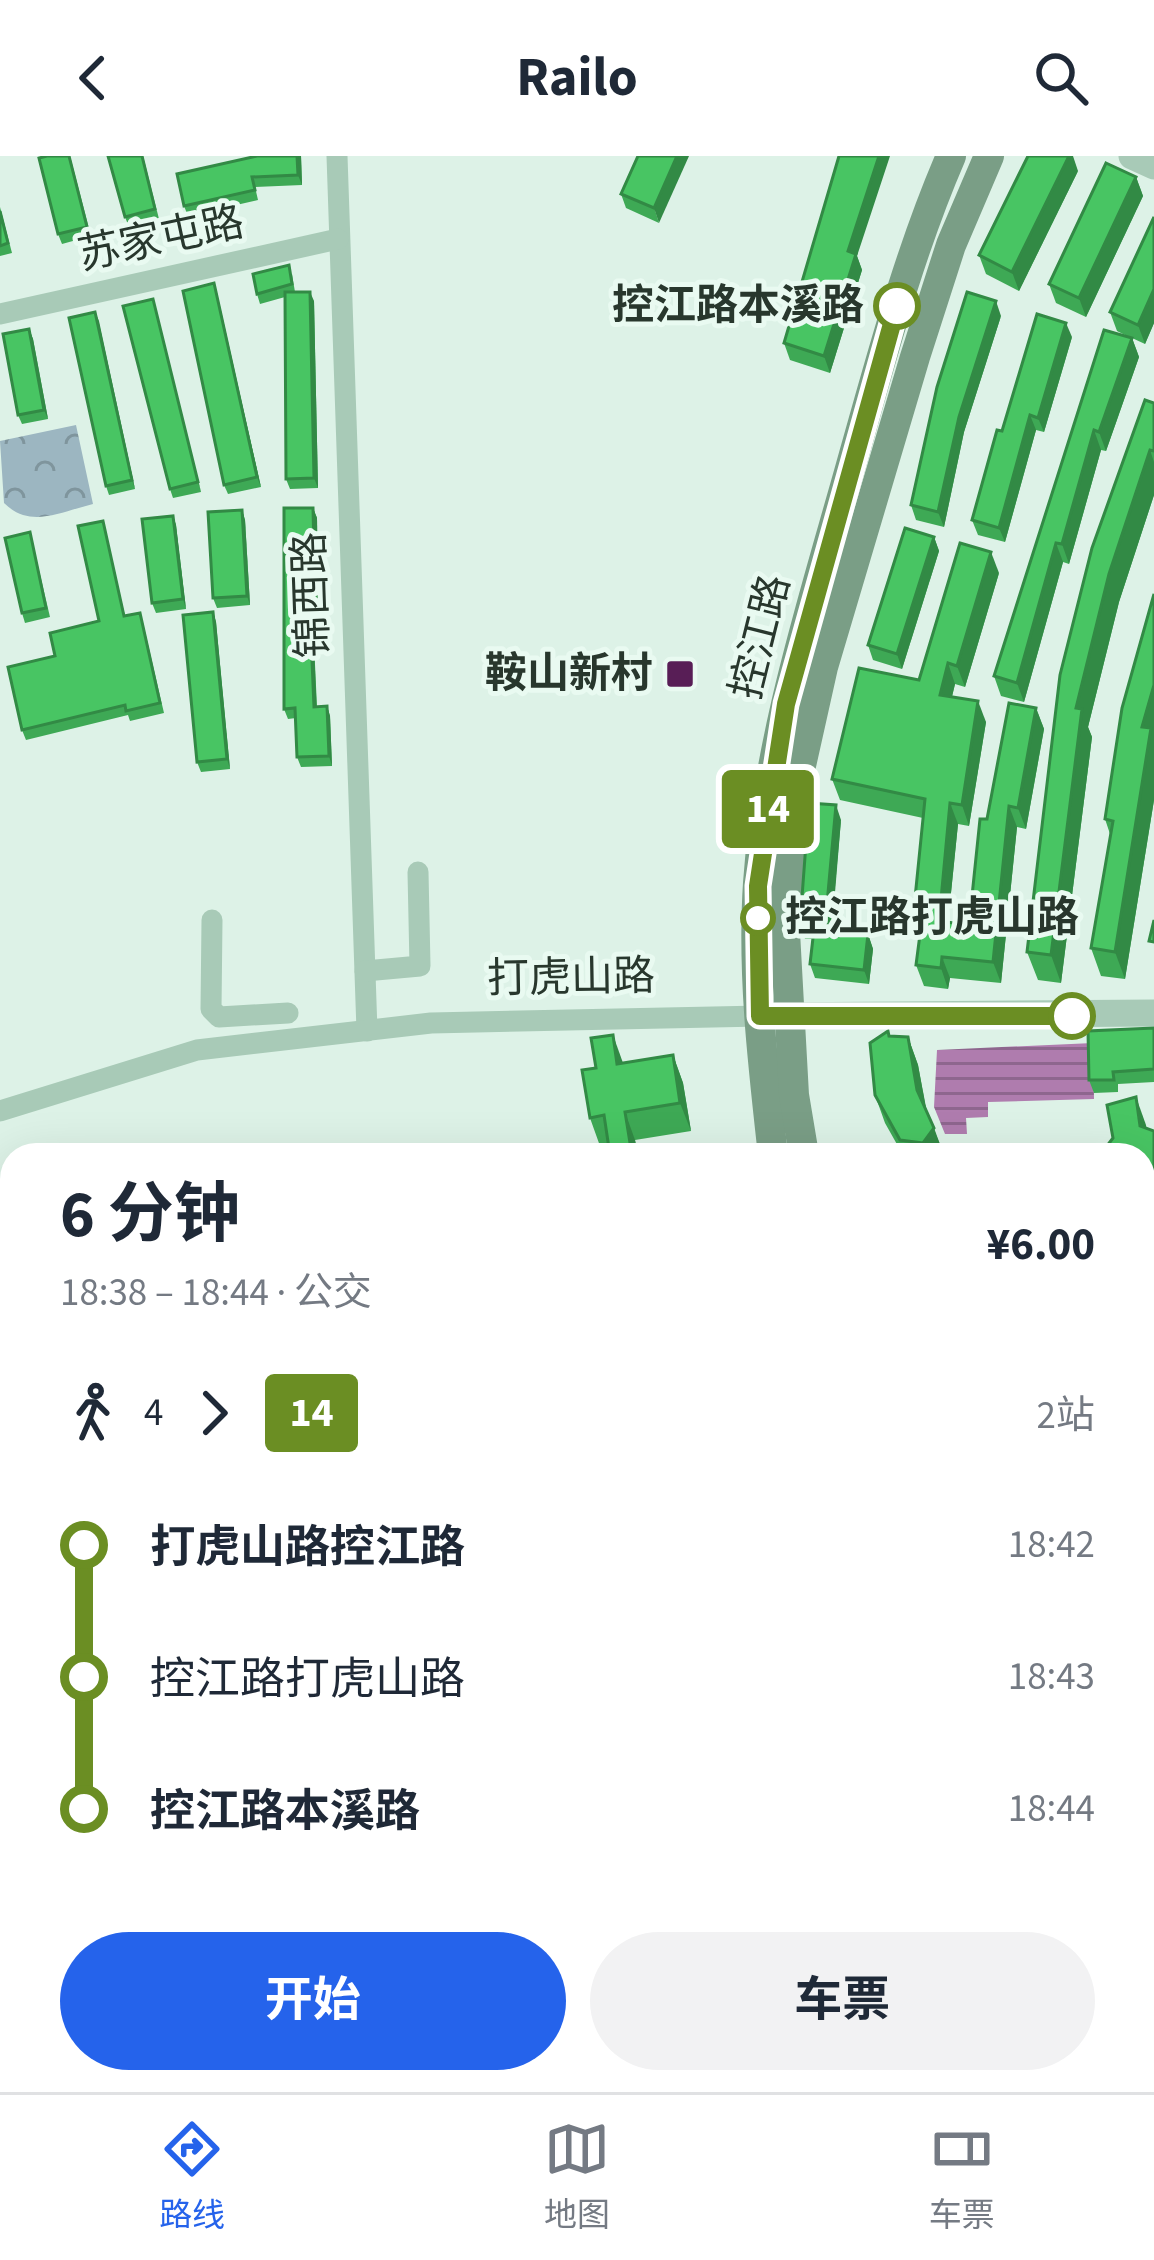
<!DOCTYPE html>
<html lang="zh">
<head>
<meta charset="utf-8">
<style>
  :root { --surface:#fff; --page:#f2f2f3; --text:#1f2937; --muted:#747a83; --line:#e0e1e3; --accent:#2563eb }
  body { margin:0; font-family:"Source Sans 3","Noto Sans SC",sans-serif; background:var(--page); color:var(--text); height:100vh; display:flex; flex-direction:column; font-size:45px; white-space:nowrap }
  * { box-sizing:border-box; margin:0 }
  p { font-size:39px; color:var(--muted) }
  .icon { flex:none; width:66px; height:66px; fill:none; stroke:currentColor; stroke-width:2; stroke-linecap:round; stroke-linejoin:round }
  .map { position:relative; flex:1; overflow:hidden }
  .sheet { position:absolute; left:0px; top:987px; width:1155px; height:951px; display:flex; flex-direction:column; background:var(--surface); border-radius:36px 36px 0 0; box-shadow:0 12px 48px #0002 }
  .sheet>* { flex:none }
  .badge { padding:0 24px; border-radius:9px; font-size:42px; line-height:78px }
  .map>.badge { position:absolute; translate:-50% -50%; box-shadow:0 0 0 6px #fff }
  .legs { display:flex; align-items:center; gap:18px; height:132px; padding:0 60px; font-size:39px }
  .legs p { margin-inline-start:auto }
  .overview { display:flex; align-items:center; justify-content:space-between; height:204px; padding:0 60px }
  h1 { font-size:66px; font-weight:700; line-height:90px }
  .primary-button { display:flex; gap:24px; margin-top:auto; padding:24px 60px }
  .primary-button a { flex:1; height:138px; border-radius:72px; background:var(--accent); color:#fff; font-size:48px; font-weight:700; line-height:138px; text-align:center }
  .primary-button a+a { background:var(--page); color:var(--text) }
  ul { padding:0 60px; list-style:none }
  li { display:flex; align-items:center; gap:42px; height:132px; font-size:45px }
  li i { display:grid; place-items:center; width:18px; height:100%; margin:0 15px; background:currentColor }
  li i::after { content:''; width:30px; height:30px; margin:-15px; border:9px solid; border-radius:50%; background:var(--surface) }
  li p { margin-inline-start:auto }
  li:first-child i { background:linear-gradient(#0000 50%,currentColor 0) }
  li:last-child i { background:linear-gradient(currentColor 50%,#0000 0) }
  header { display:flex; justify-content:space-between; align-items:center; height:156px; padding:0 60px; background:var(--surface); font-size:54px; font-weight:700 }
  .menu { display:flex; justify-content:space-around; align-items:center; height:168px; border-top:3px solid var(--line); background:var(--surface); font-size:33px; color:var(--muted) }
  .menu a { display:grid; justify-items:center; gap:6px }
  .menu .on { color:var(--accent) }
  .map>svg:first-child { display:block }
  .park { fill:url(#park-crowns) }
  .water { fill:url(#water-rules) }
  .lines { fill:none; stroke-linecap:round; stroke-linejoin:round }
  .minor { stroke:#a8cab7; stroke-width:21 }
  .tertiary { stroke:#a8cab7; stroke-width:27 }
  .secondary { stroke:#7a9e86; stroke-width:30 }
  .primary { stroke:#5a7963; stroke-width:33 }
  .wall { fill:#3ea955 }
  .shaded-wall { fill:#328a45 }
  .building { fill:#48c563; stroke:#328a45; stroke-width:3 }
  .line-1-casing { stroke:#fff; stroke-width:27 }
  .line-1 { stroke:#6b8e23; stroke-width:18 }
  .stop-1-dot { fill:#fff; stroke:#6b8e23; stroke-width:6 }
  .poi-dot { fill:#581e56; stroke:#e9faf1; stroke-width:4.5 }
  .labels { text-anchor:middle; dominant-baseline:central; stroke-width:10; stroke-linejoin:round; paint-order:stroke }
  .street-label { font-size:42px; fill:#28372d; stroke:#e9faf1 }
  .stop-label { font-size:42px; font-weight:bold; fill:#28372d; stroke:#e9faf1; text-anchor:end }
  .poi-label { font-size:42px; font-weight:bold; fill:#28372d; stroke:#e9faf1; text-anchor:end }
</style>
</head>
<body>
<header><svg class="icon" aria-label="back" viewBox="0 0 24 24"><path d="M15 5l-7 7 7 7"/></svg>Railo<svg class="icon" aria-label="search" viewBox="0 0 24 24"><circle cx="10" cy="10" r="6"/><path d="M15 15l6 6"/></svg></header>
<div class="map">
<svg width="1154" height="1936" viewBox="0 0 1154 1936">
  <defs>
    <pattern id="park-crowns" width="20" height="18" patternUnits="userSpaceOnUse" patternTransform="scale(3)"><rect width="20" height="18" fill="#9cb6c1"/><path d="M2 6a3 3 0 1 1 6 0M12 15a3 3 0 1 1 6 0" fill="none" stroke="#7f959d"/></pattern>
    <pattern id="water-rules" width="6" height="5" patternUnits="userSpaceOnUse" patternTransform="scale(3)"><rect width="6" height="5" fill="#af7cae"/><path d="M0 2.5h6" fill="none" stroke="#8e668e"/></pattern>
  </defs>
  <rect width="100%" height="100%" fill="#ddf2e7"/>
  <g class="park">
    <path d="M76,269L93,348C60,356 30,373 4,347L0,285Z"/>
    <polygon points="12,1726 12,1926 606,1926 603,1936 0,1936 0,1727"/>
    <polygon points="746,1926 868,1926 865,1936 741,1936"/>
  </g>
  <g class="water">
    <polygon points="1093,887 1094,943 988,946 988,961 966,962 967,978 945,978 934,951 937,894"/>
    <polygon points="606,1926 746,1926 741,1936 603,1936"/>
  </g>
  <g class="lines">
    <g class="minor">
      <polyline points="337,0 367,875"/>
      <polyline points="0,158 338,83"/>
      <polyline points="212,764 211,853 219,861 288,857"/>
      <polyline points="365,815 420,810 418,716"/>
      <polyline points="0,955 197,894 431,867 761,860"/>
    </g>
    <g class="tertiary">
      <polyline points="1132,0 1154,10"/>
      <polyline points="768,860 1154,857"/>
    </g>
    <g class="secondary">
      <path d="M773,999C763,910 752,817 758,727C768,581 814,442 853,302C882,200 909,97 951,0"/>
      <polyline points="804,999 794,939 784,758 800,614 823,511 915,201 951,89 989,0"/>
    </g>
    <g class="primary">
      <polyline points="0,1685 12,1683"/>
      <polyline points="1143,1802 1154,1811"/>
      <polyline points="1143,1853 1154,1863"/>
    </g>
  </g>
  <g class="wall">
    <polygon points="70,0 91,80 62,88 58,78"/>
    <polygon points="143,0 159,63 129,71 125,61"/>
    <polygon points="257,0 301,0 302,29 255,31 258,44 188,60 184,50"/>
    <polygon points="638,0 659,67 626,52 621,38"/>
    <polygon points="1078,15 1019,135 986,118 979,99"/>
    <polygon points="1136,21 1143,40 1086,161 1056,147 1049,128"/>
    <polygon points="0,51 12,97 0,100"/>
    <polygon points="1154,61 1154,167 1145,188 1132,182 1139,201 1106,295 1101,294 1069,408 1063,406 1024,546 1001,540 994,520 1129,181 1117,175 1110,156"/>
    <polygon points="857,100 862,114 830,217 790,204 784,187"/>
    <polygon points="292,118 295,136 314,145 318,332 290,333 286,323 285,141 260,148 257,138"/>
    <polygon points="214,127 261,331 228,338 224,329"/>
    <polygon points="153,143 201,336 173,342 170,333"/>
    <polygon points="95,156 135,333 109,339 106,330"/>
    <polygon points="1001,160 964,276 944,371 916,364 911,349"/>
    <polygon points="29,173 33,183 48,263 22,268 18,259"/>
    <polygon points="1072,181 1044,276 1036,274 1005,386 978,379 972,364 1002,275"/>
    <polygon points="1154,247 1154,339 1119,446 1088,571 1092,581 1061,827 1038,824 1027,796"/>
    <polygon points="313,352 317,362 318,444 312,444 317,551 327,550 330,560 332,610 301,611 297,601 296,562 288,563 284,553"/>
    <polygon points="242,354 245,364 250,449 217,452 213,442"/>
    <polygon points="173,360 176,369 186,453 156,457 152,447"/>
    <polygon points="103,365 125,460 140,457 143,467 164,557 130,565 128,559 26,584 22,574 55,500 99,465"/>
    <polygon points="30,376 50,461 25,467 22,457"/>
    <polygon points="934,381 939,395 902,513 873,504 868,489"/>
    <polygon points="999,417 965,531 955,528 952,541 986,566 969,670 958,668 948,766 969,769 987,663 1036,552 1044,573 1026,673 1017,671 1001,827 950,822 948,833 924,830 916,809 920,781 913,762 923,662 840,644 832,623 919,524"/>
    <polygon points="1154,438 1154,644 1125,823 1101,820 1091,792 1110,678 1105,663"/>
    <polygon points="213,456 216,466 230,613 201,616 197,606"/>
    <polygon points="841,664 831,775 868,778 873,793 869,828 815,822 810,808 813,783 805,783 800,768"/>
    <polygon points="1154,872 1154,926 1118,928 1118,936 1094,937 1089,924"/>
    <polygon points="890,880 908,881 918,909 926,953 944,999 903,999 885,967 875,939"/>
    <polygon points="673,899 683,927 691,975 635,984 638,999 610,999 609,988 600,990 590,962 623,907"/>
    <polygon points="1146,969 1146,973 1154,975 1154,1056 1143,1052 1143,999"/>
    <polygon points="1143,1073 1154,1104 1154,1186 1143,1182"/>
    <polygon points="1154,1391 1154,1434 1143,1426 1143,1396 1144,1404"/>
    <polygon points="1143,1444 1148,1456 1154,1493 1154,1567 1143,1568"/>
    <polygon points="1154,1628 1154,1726 1143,1718 1143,1659 1154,1645 1150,1633"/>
    <polygon points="1017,1926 1094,1926 1095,1928 1088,1936 1025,1936 1018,1930"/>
  </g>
  <g class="shaded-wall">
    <polygon points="297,0 301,0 302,29 298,19"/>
    <polygon points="677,0 689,0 659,67 654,52"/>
    <polygon points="879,0 890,0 857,100 862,114 830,217 824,200 848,95"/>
    <polygon points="1069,0 1073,0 1078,15 1019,135 1012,116"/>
    <polygon points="1136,21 1143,40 1086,161 1079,142"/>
    <polygon points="214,127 217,137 261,331 257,321"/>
    <polygon points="1154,133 1154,167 1145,188 1138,169"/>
    <polygon points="310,136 314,145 318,332 314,322"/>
    <polygon points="153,143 156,153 201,336 198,326"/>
    <polygon points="996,145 1001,160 964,276 944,371 938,356 959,261"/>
    <polygon points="95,156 99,165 135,333 132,324"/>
    <polygon points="1066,167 1072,181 1044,276 1038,262"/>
    <polygon points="29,173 33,183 48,263 44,254"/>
    <polygon points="1132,182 1139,201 1106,295 1099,276"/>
    <polygon points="1030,259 1036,274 1005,386 999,372"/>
    <polygon points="1094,274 1101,294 1069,408 1062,388"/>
    <polygon points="1150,294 1154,306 1154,339 1119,446 1088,571 1092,581 1061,827 1051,799 1076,552 1109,418"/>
    <polygon points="313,352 317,362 318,444 315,435"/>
    <polygon points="242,354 245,364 250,449 247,440"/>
    <polygon points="173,360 176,369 186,453 183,443"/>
    <polygon points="934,381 939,395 902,513 897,498"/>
    <polygon points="1056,387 1063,406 1024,546 1017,527"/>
    <polygon points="991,396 999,417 965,531 957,510"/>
    <polygon points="309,435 312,444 317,560 314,551"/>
    <polygon points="213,456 216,466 230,613 227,603"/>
    <polygon points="948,507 955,528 947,560 940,539"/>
    <polygon points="1154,529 1154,644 1125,823 1115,796 1142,571"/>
    <polygon points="978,545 986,566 969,670 962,649"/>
    <polygon points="327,550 330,560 332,610 329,600"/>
    <polygon points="1036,552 1044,573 1026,673 1018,652"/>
    <polygon points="950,647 958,668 946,786 939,765"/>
    <polygon points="836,649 841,664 831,785 825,770"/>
    <polygon points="1009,650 1017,671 1001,827 993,806"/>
    <polygon points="868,778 873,793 869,828 864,814"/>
    <polygon points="942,801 950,822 948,833 941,812"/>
    <polygon points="613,879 623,907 617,908"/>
    <polygon points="908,881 918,909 928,962 917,934"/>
    <polygon points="673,899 683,927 691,975 680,947"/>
    <polygon points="1136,941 1146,969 1150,998 1140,970"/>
    <polygon points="625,956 635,984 638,999 632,999"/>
    <polygon points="934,972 944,999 927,999 923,987"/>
    <polygon points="1143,1073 1152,1098 1154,1110 1147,1101"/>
    <polygon points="1143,1444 1148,1456 1154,1493 1154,1511"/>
    <polygon points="6,1474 12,1491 12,1522 9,1538 0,1550 0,1504"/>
    <polygon points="1154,1686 1154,1726 1144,1699"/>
    <polygon points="935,1926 947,1926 945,1936 938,1936"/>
    <polygon points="1030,1926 1044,1926 1047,1935 1034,1936"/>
    <polygon points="1063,1926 1094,1926 1095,1928 1088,1936 1065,1936"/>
  </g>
  <g class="building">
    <polygon points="47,0 69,0 87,71 58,78 39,2"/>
    <polygon points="108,0 142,0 155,53 125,61"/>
    <polygon points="257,0 297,0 298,19 252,21 255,34 184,50 177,18"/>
    <polygon points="638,0 677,0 654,52 621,38"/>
    <polygon points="839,0 879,0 848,95 856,98 824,200 784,187"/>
    <polygon points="1028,0 1069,0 1012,116 979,99"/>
    <polygon points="1106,7 1136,21 1079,142 1049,128"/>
    <polygon points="0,55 8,87 0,90"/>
    <polygon points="1154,61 1154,133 1138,169 1110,156"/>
    <polygon points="289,109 292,128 257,138 253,118"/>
    <polygon points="214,127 257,321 224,329 183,135"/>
    <polygon points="285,136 310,136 314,322 286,323"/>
    <polygon points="967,136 996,145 959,261 938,356 911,349 937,231"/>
    <polygon points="153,143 198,326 170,333 123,150"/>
    <polygon points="95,156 132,324 106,330 69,162"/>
    <polygon points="1037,158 1066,167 1038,262 1030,259 999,372 972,364 997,274 1002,275"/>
    <polygon points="29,173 44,254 18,259 3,178"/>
    <polygon points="1104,174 1132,182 1099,276 1094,274 1062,388 1056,387 1017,527 994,520"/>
    <polygon points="1145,244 1154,247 1154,295 1150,294 1109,418 1076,552 1082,553 1051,799 1027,796 1060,519 1092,392"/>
    <polygon points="284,352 313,352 315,435 309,435 314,551 327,550 329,600 297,601 295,552 284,553"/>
    <polygon points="242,354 247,440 213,442 208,356"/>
    <polygon points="173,360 183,443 152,447 142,363"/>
    <polygon points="103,365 124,460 140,457 160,547 126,555 125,549 22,574 8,511 55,500 50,477 99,465 78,370"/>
    <polygon points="905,372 934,381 897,498 868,489"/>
    <polygon points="30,376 46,452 22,457 5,382"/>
    <polygon points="960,387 991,396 957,510 948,507 940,539 978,545 962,649 950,647 939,765 969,769 980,663 987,663 1009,547 1036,552 1018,652 1009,650 993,806 942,801 941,812 916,809 922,763 913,762 925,643 832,623 859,512 919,524"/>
    <polygon points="1154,438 1154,529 1142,571 1151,572 1115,796 1091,792 1113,665 1105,663 1122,552"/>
    <polygon points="213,456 227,603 197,606 183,459"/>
    <polygon points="809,647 836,649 825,770 800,768"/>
    <polygon points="1154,764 1154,786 1149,785"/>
    <polygon points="814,773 868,778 864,814 810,808"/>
    <polygon points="1154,872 1154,913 1113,916 1114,924 1089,924 1088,875"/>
    <polygon points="888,875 889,880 908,881 917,934 934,972 923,987 900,984 875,939 870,887"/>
    <polygon points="613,879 617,908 673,899 680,947 625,956 632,999 610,999 604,959 590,962 582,914 596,912 591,882"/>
    <polygon points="1136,941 1140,970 1154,975 1154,1032 1143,1028 1143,999 1100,999 1113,982 1107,949"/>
    <polygon points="1143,1077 1147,1101 1154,1104 1154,1162 1143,1158"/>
    <polygon points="1154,1391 1154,1423 1143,1414 1143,1406"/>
    <polygon points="1143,1448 1154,1511 1154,1549 1143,1551"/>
    <polygon points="0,1469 6,1474 0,1504"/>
    <polygon points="12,1575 12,1614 10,1615 4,1576"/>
    <polygon points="1154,1645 1154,1686 1144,1699 1143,1659"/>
    <polygon points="12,1791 12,1864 7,1864 0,1842 0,1792"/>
    <polygon points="0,1892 12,1911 12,1926 21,1926 27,1936 0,1936"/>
    <polygon points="865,1926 935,1926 935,1928 940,1929 939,1936 862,1936"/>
  </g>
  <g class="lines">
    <defs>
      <polyline id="line-1" points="897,150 786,548 758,730 760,860 1072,860"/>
    </defs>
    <use href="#line-1" class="line-1-casing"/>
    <use href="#line-1" class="line-1"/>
  </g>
  <g class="stop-1-dot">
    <circle cx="897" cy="150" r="21"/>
    <circle cx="758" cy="762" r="15"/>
    <circle cx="1072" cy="860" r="21"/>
  </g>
  <rect class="poi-dot" x="665" y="503" width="30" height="30" rx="6"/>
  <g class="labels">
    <g class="street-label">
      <text transform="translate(161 83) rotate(-12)">苏家屯路</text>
      <text transform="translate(312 439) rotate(-92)">锦西路</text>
      <text transform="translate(761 481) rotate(-76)">控江路</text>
      <text transform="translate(571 822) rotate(-1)">打虎山路</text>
    </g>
    <g class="stop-label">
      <text x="864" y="150">控江路本溪路</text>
      <text x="785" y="762" text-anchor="start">控江路打虎山路</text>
    </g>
    <g class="poi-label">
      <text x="653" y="518">鞍山新村</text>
    </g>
  </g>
</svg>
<b class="badge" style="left:768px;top:653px;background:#6b8e23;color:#fff">14</b>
<section class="sheet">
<div class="overview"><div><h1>6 分钟</h1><p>18:38 – 18:44 · 公交</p></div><b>¥6.00</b></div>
<div class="legs"><svg class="icon" aria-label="walk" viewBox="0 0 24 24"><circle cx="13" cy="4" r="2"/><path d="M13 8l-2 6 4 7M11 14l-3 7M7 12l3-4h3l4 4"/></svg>4<svg class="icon" aria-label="forward" viewBox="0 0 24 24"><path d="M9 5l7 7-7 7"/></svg><b class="badge" style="background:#6b8e23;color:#fff">14</b><p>2站</p></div>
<ul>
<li><i style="color:#6b8e23"></i><b>打虎山路控江路</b><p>18:42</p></li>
<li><i style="color:#6b8e23"></i><span>控江路打虎山路</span><p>18:43</p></li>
<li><i style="color:#6b8e23"></i><b>控江路本溪路</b><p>18:44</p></li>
</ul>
<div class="primary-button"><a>开始</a><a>车票</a></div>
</section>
</div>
<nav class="menu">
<a class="on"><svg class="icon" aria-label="directions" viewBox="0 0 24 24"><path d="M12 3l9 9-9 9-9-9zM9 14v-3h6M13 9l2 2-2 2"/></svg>路线</a>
<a><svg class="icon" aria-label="map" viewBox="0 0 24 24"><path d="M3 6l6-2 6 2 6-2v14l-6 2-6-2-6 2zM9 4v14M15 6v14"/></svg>地图</a>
<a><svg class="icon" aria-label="tickets" viewBox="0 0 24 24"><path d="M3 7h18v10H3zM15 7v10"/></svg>车票</a>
</nav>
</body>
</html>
